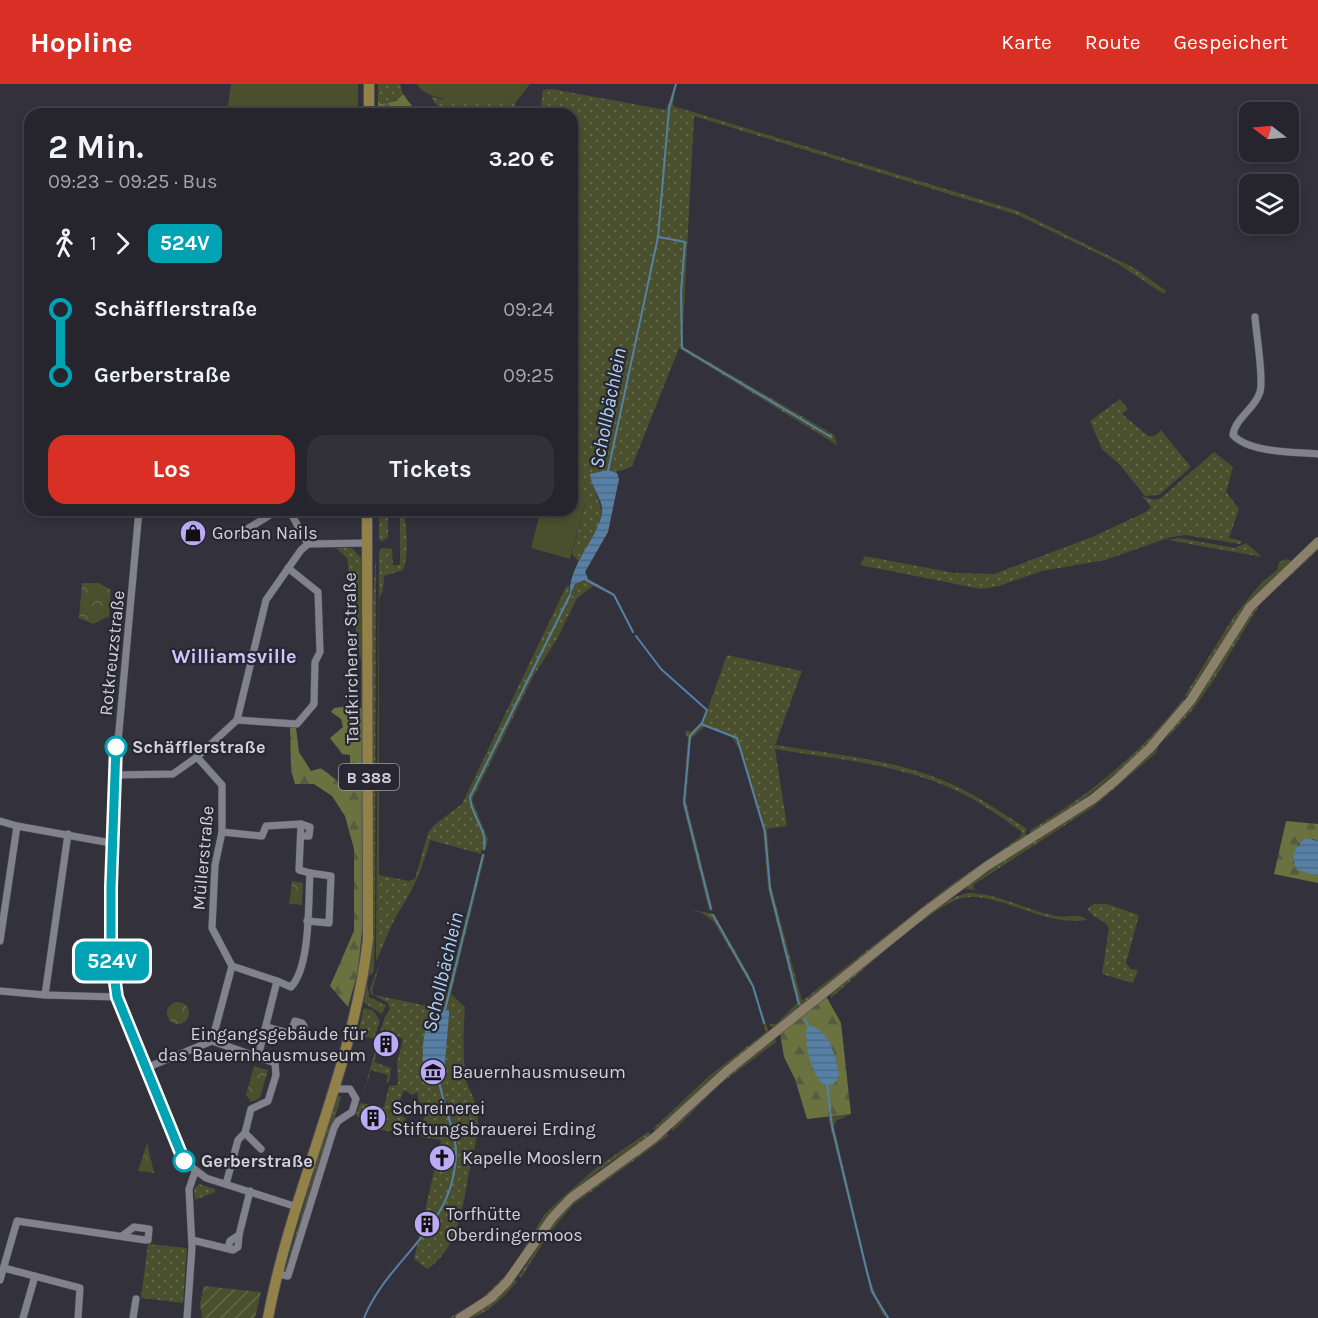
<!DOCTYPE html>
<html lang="de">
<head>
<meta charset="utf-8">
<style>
  :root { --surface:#26252d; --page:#323139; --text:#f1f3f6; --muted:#a4a5aa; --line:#424249; --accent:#d93025 }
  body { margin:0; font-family:Karla,sans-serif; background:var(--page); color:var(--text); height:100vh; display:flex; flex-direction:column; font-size:22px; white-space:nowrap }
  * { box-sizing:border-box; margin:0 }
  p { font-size:20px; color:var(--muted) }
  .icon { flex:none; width:33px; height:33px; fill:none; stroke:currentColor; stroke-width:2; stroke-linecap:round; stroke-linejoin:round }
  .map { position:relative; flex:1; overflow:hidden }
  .panel { position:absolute; left:24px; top:24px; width:554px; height:408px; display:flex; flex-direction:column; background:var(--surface); border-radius:18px; box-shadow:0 3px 9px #0003,0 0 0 2px var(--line) }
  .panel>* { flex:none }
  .badge { padding:0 12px; border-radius:9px; font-size:21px; line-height:39px }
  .needle { width:39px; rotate:286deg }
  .buttons { position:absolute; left:1239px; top:18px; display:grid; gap:12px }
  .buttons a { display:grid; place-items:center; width:60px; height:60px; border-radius:12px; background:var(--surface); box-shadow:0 3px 9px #0003,0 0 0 2px var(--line); font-size:30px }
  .map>.badge { position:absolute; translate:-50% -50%; box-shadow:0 0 0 3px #fff }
  .legs { display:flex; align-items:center; gap:9px; height:66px; padding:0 24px; font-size:20px }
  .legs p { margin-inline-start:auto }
  .headline { display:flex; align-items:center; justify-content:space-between; height:102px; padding:0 24px }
  h1 { font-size:33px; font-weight:700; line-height:45px }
  .primary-button { display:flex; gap:12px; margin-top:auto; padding:12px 24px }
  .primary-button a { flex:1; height:69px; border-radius:18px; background:var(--accent); color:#fff; font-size:24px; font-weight:700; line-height:69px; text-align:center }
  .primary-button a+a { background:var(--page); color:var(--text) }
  ul { padding:0 24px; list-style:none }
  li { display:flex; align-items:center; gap:21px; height:66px; font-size:22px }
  li i { display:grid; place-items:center; width:9px; height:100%; margin:0 8px; background:currentColor }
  li i::after { content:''; width:15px; height:15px; margin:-8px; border:4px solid; border-radius:50%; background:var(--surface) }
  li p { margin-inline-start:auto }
  li:first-child i { background:linear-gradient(#0000 50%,currentColor 0) }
  li:last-child i { background:linear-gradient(currentColor 50%,#0000 0) }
  header { display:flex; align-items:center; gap:36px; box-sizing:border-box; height:84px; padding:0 30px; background:var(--accent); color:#fff }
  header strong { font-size:28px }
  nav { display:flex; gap:33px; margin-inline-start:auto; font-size:21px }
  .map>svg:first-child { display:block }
  .grass { fill:url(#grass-dots); fill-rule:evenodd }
  .forest { fill:url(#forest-firs) }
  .park { fill:url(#park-crowns) }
  .garden { fill:url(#garden-furrows) }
  .pitch { fill:#4a502d }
  .water { fill:url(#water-rules) }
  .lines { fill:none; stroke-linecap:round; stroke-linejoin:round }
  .stream { stroke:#5780a6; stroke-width:2 }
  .street-casing { stroke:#4e4d56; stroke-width:8 }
  .secondary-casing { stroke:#4e4d56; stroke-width:10 }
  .primary-casing { stroke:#4e4d56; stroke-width:12 }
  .street { stroke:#82818e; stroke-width:7 }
  .secondary { stroke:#8b816b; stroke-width:9 }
  .primary { stroke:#938248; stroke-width:10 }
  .line-1-casing { stroke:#fff; stroke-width:14 }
  .line-1 { stroke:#00a3b4; stroke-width:9 }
  .stop-1-dot { fill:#fff; stroke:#00a3b4; stroke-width:3 }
  .labels { text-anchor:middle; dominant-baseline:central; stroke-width:4.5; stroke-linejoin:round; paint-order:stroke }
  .shield { fill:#282732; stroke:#a09fa7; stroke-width:1.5 }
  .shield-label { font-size:16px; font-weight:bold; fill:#d3d2d9 }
  .poi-label { font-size:18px; fill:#d3d2d9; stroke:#282732; text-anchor:start }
  .street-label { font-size:18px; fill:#d3d2d9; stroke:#282732 }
  .stop-label { font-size:18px; font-weight:bold; fill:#d3d2d9; stroke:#282732; text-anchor:start }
  .water-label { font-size:20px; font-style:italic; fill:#afd4f7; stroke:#282732 }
  .neighbourhood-label { font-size:20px; font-weight:bold; fill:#d0c4fe; stroke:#282732 }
</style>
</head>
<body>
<header>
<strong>Hopline</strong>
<nav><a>Karte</a><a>Route</a><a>Gespeichert</a></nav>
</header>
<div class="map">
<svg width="1318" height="1234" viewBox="0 0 1318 1234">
  <defs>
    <pattern id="grass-dots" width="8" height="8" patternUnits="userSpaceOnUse" patternTransform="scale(1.5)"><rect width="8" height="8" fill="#4a502d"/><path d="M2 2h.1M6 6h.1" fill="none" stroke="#63684b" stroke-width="1.8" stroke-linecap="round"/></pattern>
    <pattern id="forest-firs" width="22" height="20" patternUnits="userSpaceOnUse" patternTransform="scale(1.5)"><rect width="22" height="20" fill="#6a7340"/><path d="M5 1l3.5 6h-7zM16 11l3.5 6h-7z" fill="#575c40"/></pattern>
    <pattern id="park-crowns" width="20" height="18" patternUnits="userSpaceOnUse" patternTransform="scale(1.5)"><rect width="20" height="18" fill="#4a502d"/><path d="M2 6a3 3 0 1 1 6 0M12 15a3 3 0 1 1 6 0" fill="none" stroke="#63684b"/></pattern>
    <pattern id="garden-furrows" width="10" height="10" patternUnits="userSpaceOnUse" patternTransform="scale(1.5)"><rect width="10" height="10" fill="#4a502d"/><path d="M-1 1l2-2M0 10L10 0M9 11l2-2" fill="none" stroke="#63684b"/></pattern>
    <pattern id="water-rules" width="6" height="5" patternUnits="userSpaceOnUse" patternTransform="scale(1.5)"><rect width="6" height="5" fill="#5780a6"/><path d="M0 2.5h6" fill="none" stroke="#4f6983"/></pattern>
  </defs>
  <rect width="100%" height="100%" fill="#32313c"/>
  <g class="grass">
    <polygon points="378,0 400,0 403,10 398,17 381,20 378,17"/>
    <path d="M675,0L673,22L1018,127L1136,185L1166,207L1164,210L1115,178L1018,131L694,32L682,262L834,351L837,361L679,264L632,382C618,390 606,387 591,392L602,427L597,448L579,478L572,470L586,417L572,413V30H540L543,6L552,5L666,26Z"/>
    <path d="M431,12L439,15L516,18L513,30C492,30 438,37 431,12Z"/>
    <polygon points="1120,315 1128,325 1122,330 1148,352 1155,352 1161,346 1191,383 1159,411 1145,412 1120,381 1102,365 1090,337"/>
    <polygon points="1214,368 1233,383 1226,408 1239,425 1229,454 1242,457 1240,460 1185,451 1171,453 1105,476 1042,487 999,502 981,505 860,481 865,472 954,489 994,490 1092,453 1146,428 1151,423 1142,412 1154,416 1161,414"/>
    <polygon points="379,426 388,426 388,453 383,457 379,456"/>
    <path d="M400,426H404C406,446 410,467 403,486L384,492L383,507L379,514V791L409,797L415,795L428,749L434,741L462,720L566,503L569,501L570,510L575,500L585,493L614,510L633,548L614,511L593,502L577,514L557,555L533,593L472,716L488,755L485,767L482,766L481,770L430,756C423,784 413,806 398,829C389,844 384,862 376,877L379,467L383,464L392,465L393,481H400Z"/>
    <polygon points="1179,454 1235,464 1246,459 1262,473 1168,456"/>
    <polygon points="1318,462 1318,466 1260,520 1215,594 1194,624 1164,658 1252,526"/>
    <polygon points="336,464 352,464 361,474 362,567 360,577 347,474"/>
    <polygon points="376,470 375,832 374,885 373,889 368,892 372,851 373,514"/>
    <polygon points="1287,475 1291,477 1251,517 1189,612 1184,613 1234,532 1261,499 1277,486 1279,478"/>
    <path d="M727,571L802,587L775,661C832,670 893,675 947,698C975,710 1001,728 1027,745L1025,749L1028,753L773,945L769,940H776L797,919L768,804L763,745L740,666L731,652L705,642L691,655L686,717L713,827L709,826L683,721L688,655L685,647H692L704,636ZM775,665C835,675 899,680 955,706C979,717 1001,733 1022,748L1020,753L949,802L802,917L771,802L767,745L787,742Z"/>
    <path d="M1183,615L1185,618C1143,672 1091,712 1034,749L1029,747C1089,711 1139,671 1183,615Z"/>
    <polygon points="1159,661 1156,669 1093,723 973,801 975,806 966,805 965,803 1044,750"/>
    <path d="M482,770L485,771L451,910L465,923C463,946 463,969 465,992C467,1003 474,1012 476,1022C482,1049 471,1074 467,1100C461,1130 456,1167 427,1185L414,1175L441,1056L370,1044L356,1031L360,1019L384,1023L389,1002L398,1001L397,979L403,955L384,945L374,978L391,984L389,998H386L388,991L371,986L362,1014L384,935L390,924L387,918L371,910L370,905L381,876L372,907L374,911L428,922L432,918L445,917ZM434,925L449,926V931L444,991L423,974L427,943ZM404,1006L413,1011L417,1008L419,1018L425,1020V1032L419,1047L404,1041L406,1034L395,1029Z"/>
    <path d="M970,809C1001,810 1027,827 1056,832C1067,834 1080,829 1087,836C1051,841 1024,823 989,815C981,813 971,812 962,814C933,821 858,891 831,914L830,909C858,886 938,810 970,809Z"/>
    <path d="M1094,820H1107L1139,831L1126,879L1131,885L1138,886L1133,899L1102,890L1109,844C1104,835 1094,835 1088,826L1089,823Z"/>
    <polygon points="688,825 714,830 749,891 769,948 656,1046 653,1045 709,992 766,948 752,903 714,838 702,829"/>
    <polygon points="367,898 369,913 386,921 382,930 364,919"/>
    <polygon points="364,924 373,926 380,937 374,954 363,953 358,948"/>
    <polygon points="775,954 776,958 719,1001 673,1047 671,1044 704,1011"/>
    <polygon points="336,1011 341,1013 336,1030 287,1187 285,1186"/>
    <polygon points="851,1030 836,1037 834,1043 870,1195 878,1217 890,1234 883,1231 871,1208 828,1033"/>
    <path d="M648,1048L653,1051C630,1067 600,1082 581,1102C552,1132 491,1230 449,1234L481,1215L498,1199L512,1184L544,1131L563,1113L596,1084Z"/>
    <polygon points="666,1049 669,1051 573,1121 550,1148 521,1194 519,1192 552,1140 571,1118"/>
    <polygon points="199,1100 215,1105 215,1108 195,1116 194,1105"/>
    <polygon points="148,1160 187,1164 183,1219 141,1214"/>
    <path d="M513,1196L518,1197C506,1210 485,1234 467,1234Z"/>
  </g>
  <g class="forest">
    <polygon points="403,10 418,30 378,30 378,17 381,20 397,17"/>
    <polygon points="349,622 360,623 364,628 365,816 358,887 348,923 330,902 354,847 354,765 345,732 332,712 314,700 295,700 291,686 290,642 296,644 299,668 311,687 321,684 345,703 350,694 350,671 342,670 330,654 343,643 341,635 331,628 334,624"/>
    <polygon points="1286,737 1318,740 1318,757 1313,755 1298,760 1293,779 1318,792 1318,799 1274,790"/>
    <polygon points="826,912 841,939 851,1030 807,1035 795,995 784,973 780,949"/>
  </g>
  <g class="park">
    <polygon points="82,499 99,499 111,506 109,532 93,540 79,534"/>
    <polygon points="292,797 303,799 302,821 289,820"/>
    <circle cx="178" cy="929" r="11"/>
    <polygon points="254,982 268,986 260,1014 251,1018 246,1011"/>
    <polygon points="147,1059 148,1062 154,1089 138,1087"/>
  </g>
  <polygon class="garden" points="204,1202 261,1208 255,1234 202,1234 200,1220"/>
  <g class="pitch">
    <polygon points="231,0 358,0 358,30 269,30 227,27"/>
    <path d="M417,0H530L516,18C492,17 429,23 417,0Z"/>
    <polygon points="572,413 586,417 570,475 531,464 541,426 572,426"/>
  </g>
  <g class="water">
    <path d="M608,386L617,389L619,395L608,448L585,488L588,494L575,500L570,511C568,481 596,458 602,429C604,417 591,403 590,390Z"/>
    <path d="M1306,754L1318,757V792L1296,785C1290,772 1295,763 1306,754Z"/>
    <path d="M434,925L449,926V931L444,991L442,997L426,995C420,973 422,944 434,925Z"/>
    <path d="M808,941C830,946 835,971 839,991L834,1000C831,1001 828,1002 825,1001C812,996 802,952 808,941Z"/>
  </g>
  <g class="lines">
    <g class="stream">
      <polyline points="659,153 685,158 681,208 682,264 831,353"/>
      <polyline points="608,387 658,153 669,25 676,0"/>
      <polyline points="583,494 614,511 633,548"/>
      <polyline points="636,552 661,585 707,626 702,639 690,652 684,718 711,825"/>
      <polyline points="701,640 737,654 765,748 770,805 799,920"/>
      <path d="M484,765C488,745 471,733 470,713L570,511"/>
      <polyline points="713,831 753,902 764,939"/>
      <polyline points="445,926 483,771"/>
      <polyline points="805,935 808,941"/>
      <polyline points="827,1000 832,1042 866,1184 872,1207 888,1234"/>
      <path d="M364,1234C389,1172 455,1145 456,1068C456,1049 442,1017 439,997"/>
    </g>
    <defs>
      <g id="street">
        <path d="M1255,233C1256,249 1264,294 1260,308C1255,325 1235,334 1233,351C1249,369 1296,368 1318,370"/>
        <polyline points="139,426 115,691 111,759 111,869 117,913 123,931 185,1078 206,1094 297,1123"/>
        <polyline points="255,426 263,434"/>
        <polyline points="289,426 308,460"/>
        <polyline points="239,450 278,426"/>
        <polyline points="237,636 297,640 314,620 315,578 320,568 318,508 288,484"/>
        <polyline points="197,673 222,701 222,748 215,781 212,844 232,882 212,957"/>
        <polyline points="115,691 173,690 197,673 237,636 266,516 301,466 308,460 367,459"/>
        <polyline points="0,737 17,742 0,857"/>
        <polyline points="17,742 111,759"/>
        <path d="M222,748L262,752L266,742L301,740L299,786L310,789C308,817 311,882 291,903L277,897L258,973L275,979L276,991L268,1017L251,1025L245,1049L238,1056L226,1100"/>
        <polyline points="301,752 309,752 310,743 301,740"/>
        <polyline points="307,837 329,839 331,792 310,789"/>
        <polyline points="232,882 277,897"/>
        <polyline points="0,907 45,911 117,913"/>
        <polyline points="45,911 68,750"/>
        <polyline points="266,943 300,952 304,942 302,939 295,937 290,950"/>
        <polyline points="212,957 258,973"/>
        <polyline points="146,984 212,957"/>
        <polyline points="245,1049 261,1065"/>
        <polyline points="239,1151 250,1107"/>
        <polyline points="192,1156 233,1166 238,1163 239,1151 230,1157 228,1164"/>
        <polyline points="4,1184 80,1204 78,1234"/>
        <polyline points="278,1190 288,1192 334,1044 338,1037 352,1028 356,1015 350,1005 334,1005"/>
        <polyline points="0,1196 17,1137 145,1156 148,1156 149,1145 134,1143 122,1152"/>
        <polyline points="23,1234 35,1192"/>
        <polyline points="133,1234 136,1215"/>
        <polyline points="187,1234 192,1163 189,1105 195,1088"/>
      </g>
      <polyline id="secondary" points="460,1234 491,1214 507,1198 552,1134 571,1114 654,1054 727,987 926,827 987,782 1093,715 1116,696 1150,664 1191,616 1250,523 1318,458"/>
      <g id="primary">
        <polyline points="369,0 369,30"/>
        <path d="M268,1234C292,1105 353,986 368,855L367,426"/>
      </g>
    </defs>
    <use href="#street" class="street-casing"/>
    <use href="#secondary" class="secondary-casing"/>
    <use href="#primary" class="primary-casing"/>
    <use href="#street" class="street"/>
    <use href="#secondary" class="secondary"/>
    <use href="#primary" class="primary"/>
  </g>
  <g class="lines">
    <defs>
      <polyline id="line-1" points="116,663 111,803 111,869 117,913 184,1077"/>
    </defs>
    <use href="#line-1" class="line-1-casing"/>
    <use href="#line-1" class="line-1"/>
  </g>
  <defs>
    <symbol id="shop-disc" viewBox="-11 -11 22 22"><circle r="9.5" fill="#bbaaf6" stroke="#282732"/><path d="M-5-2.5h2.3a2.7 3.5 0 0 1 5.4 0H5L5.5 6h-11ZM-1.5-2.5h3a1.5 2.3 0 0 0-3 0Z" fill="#111"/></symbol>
    <symbol id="building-disc" viewBox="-11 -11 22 22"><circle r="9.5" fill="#bbaaf6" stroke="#282732"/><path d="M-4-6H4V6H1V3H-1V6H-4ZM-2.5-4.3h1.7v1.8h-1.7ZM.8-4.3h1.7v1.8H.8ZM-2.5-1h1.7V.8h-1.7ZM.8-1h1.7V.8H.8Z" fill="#111"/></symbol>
    <symbol id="museum-disc" viewBox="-11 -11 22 22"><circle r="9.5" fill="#bbaaf6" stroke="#282732"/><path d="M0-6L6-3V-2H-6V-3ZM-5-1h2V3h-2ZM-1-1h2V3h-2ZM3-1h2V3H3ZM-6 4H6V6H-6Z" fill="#111"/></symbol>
    <symbol id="church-disc" viewBox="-11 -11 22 22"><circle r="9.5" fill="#bbaaf6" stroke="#282732"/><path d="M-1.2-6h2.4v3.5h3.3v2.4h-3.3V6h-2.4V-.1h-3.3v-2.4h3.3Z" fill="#111"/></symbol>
  </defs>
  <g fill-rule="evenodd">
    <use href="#shop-disc" x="178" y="434" width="30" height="30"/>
    <use href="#building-disc" x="371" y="945" width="30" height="30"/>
    <use href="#museum-disc" x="418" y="973" width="30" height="30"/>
    <use href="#building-disc" x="358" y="1019" width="30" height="30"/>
    <use href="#church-disc" x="427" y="1059" width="30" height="30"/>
    <use href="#building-disc" x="412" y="1125" width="30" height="30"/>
  </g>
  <g class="stop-1-dot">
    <circle cx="116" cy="663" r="10"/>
    <circle cx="184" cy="1077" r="10"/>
  </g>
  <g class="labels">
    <rect class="shield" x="339" y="680" width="60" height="26" rx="4.5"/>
    <g class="shield-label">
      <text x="369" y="693">B 388</text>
    </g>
    <g class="poi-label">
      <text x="212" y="449">Gorban Nails</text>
      <text x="366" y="950" text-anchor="end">Eingangsgebäude für<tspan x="366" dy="21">das Bauernhausmuseum</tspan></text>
      <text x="452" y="988">Bauernhausmuseum</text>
      <text x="392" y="1024">Schreinerei<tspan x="392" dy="21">Stiftungsbrauerei Erding</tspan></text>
      <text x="462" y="1074">Kapelle Mooslern</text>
      <text x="446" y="1130">Torfhütte<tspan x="446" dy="21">Oberdingermoos</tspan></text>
    </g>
    <g class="street-label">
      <text transform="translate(112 569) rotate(-84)">Rotkreuzstraße</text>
      <text transform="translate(351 574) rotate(-91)">Taufkirchener Straße</text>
      <text transform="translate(203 774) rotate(-85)">Müllerstraße</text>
    </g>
    <g class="stop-label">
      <text x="132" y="663">Schäfflerstraße</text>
      <text x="201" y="1077">Gerberstraße</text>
    </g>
    <g class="water-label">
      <text transform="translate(608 324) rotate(-79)">Schollbächlein</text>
      <text transform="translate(443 888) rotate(-77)">Schollbächlein</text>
    </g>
    <g class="neighbourhood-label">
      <text x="234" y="572">Williamsville</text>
    </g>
  </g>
</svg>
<div class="buttons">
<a><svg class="needle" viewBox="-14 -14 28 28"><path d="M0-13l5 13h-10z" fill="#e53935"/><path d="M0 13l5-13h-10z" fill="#a4a5aa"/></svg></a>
<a><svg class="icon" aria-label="layers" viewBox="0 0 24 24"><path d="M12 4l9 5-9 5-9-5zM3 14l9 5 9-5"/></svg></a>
</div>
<b class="badge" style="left:112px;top:877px;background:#00a3b4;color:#fff">524V</b>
<section class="panel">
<div class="headline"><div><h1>2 Min.</h1><p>09:23 – 09:25 · Bus</p></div><b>3.20 €</b></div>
<div class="legs"><svg class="icon" aria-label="walk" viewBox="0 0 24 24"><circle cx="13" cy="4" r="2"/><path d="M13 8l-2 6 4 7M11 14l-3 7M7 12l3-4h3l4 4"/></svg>1<svg class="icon" aria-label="forward" viewBox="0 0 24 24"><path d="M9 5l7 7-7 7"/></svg><b class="badge" style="background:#00a3b4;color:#fff">524V</b></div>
<ul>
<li><i style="color:#00a3b4"></i><b>Schäfflerstraße</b><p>09:24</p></li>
<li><i style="color:#00a3b4"></i><b>Gerberstraße</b><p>09:25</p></li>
</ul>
<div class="primary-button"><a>Los</a><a>Tickets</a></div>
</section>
</div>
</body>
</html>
